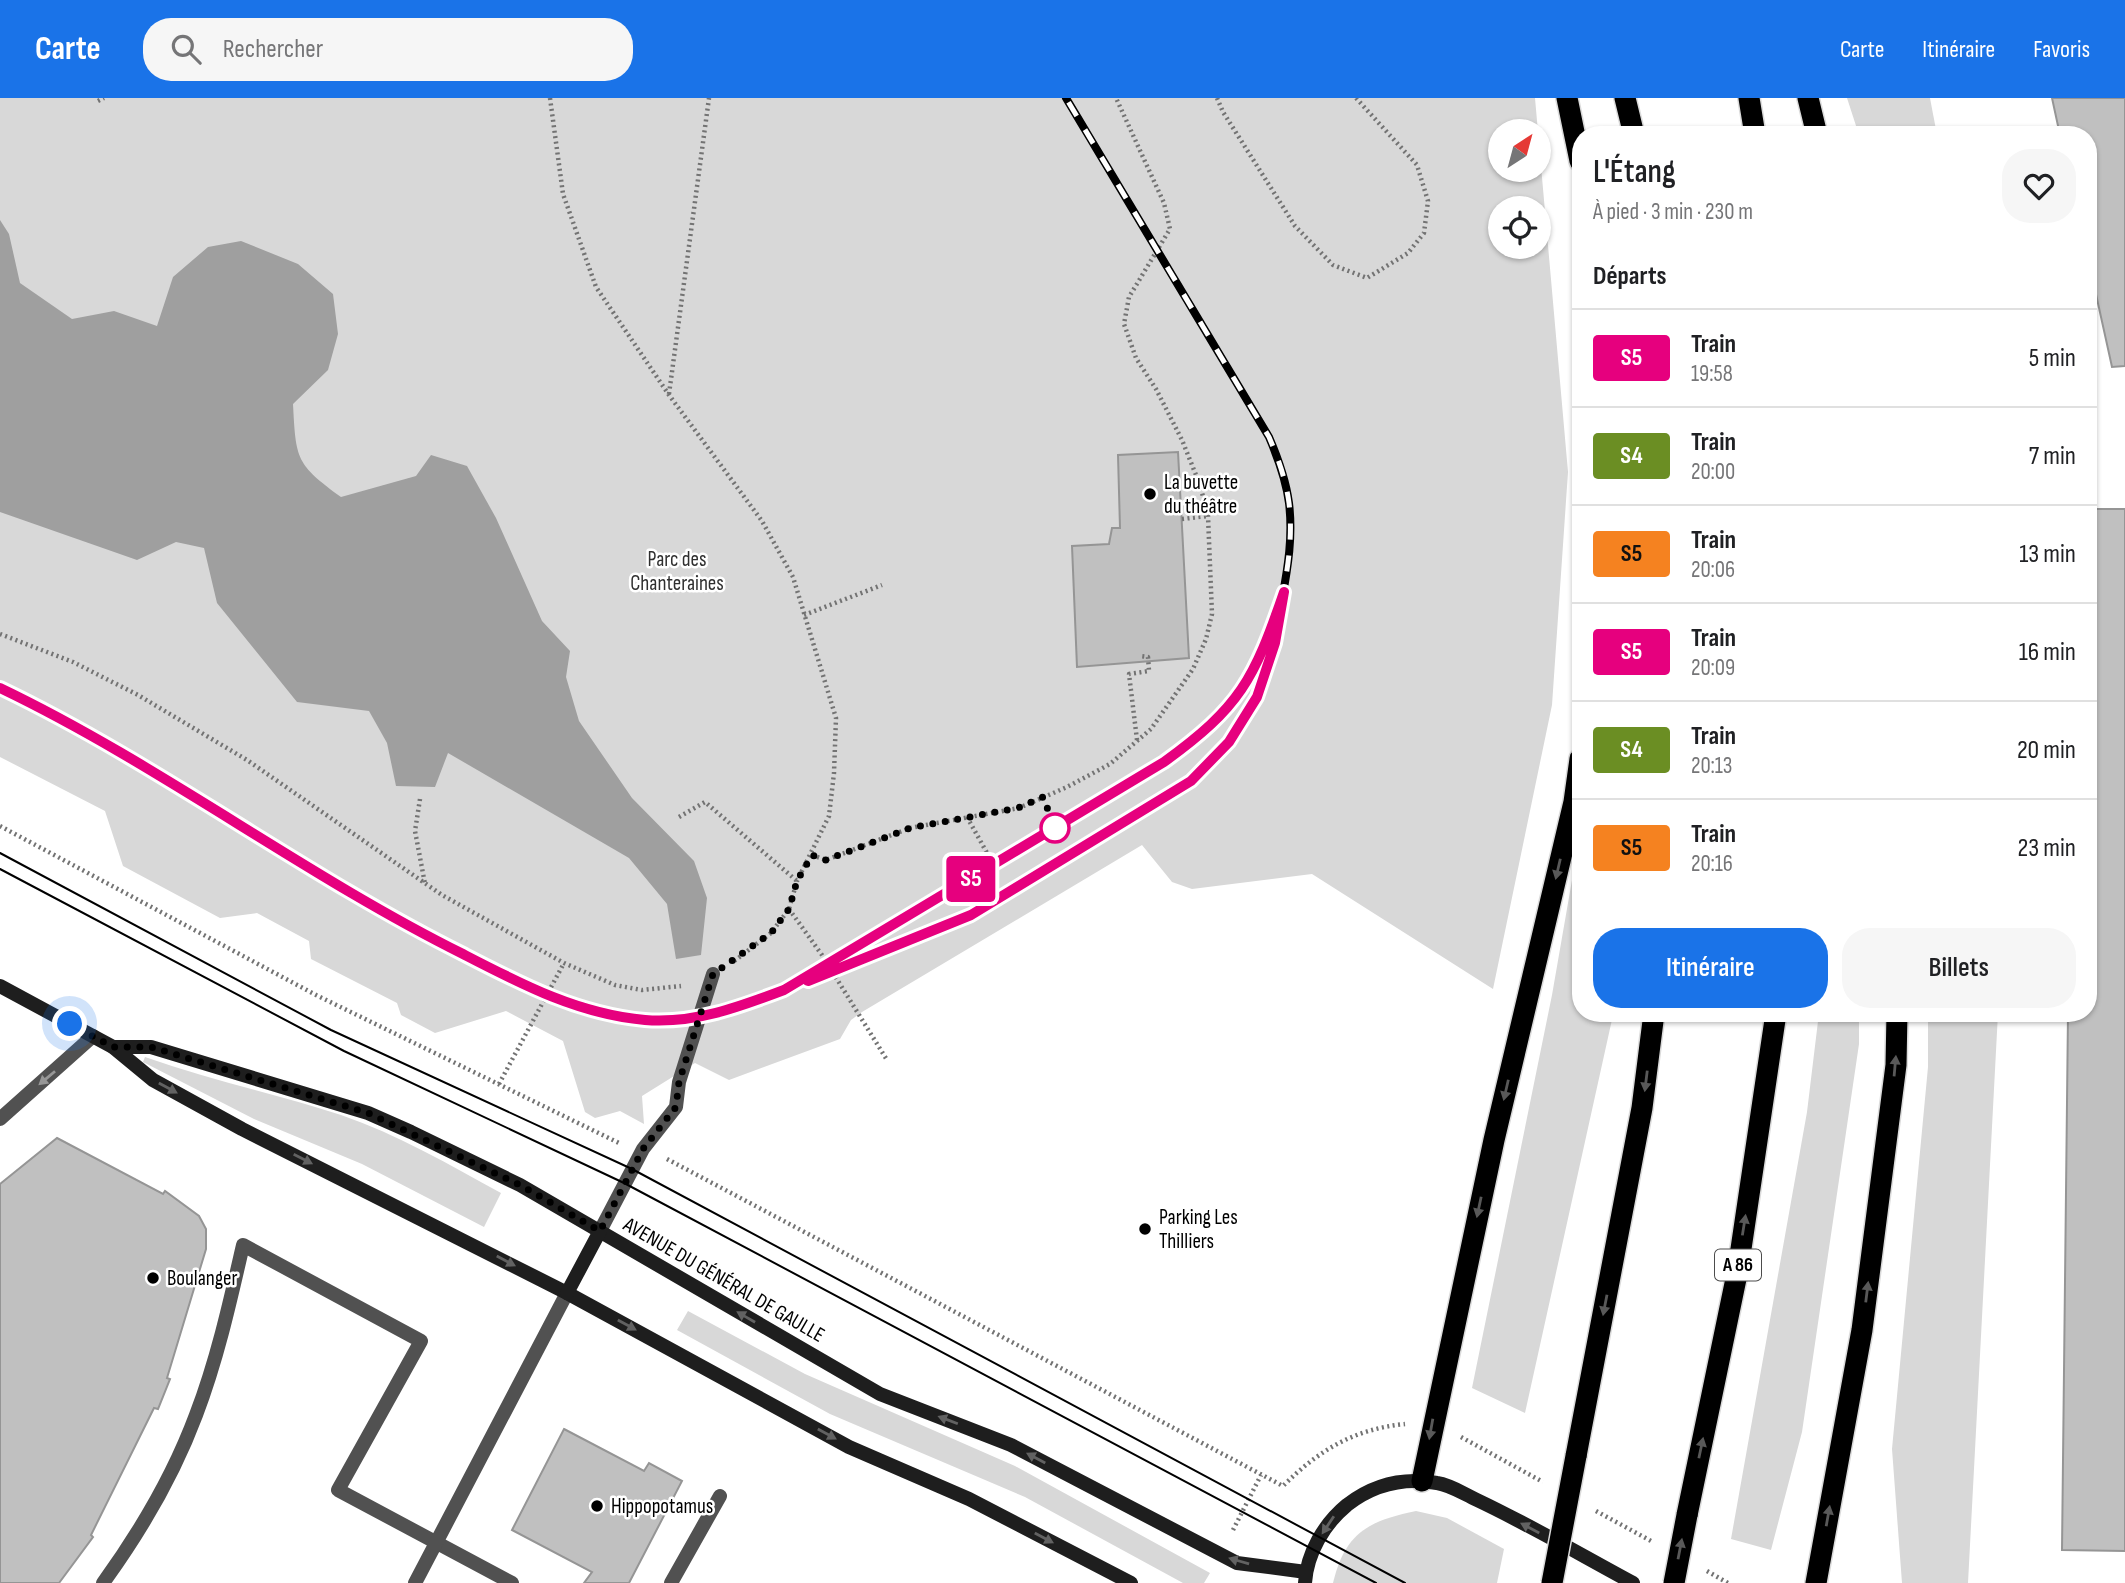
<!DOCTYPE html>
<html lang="fr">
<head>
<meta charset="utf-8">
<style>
  :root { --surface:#fff; --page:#f6f6f6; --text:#202124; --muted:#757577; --line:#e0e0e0; --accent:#1a73e8 }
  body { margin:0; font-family:"Sofia Sans Condensed",sans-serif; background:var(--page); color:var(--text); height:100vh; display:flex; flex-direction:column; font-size:26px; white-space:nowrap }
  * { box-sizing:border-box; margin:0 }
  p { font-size:23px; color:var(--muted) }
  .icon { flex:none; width:38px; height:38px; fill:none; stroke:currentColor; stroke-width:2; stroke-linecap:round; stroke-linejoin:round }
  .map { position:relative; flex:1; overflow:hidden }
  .details { position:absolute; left:1572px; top:28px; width:525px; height:896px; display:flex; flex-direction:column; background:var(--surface); border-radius:28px; box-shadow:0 2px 5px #0004 }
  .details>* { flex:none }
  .badge { padding:0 14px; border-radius:5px; font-size:24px; line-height:46px }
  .needle { width:46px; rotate:36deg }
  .fabs { position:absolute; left:1488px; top:21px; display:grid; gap:14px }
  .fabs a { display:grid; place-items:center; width:63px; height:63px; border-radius:50%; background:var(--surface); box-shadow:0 2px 5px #0004; font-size:35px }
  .you { position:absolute; width:35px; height:35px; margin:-18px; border:5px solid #fff; border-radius:50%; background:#1a73e8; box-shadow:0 0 0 10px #1a73e833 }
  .map>.badge { position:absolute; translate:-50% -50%; box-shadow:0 0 0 4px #fff }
  h2 { padding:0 21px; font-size:26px; line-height:63px }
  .round { display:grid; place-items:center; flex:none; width:74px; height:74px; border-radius:28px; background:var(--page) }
  .head { display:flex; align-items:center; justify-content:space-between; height:119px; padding:0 21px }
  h1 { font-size:33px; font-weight:600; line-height:52px }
  .button { display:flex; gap:14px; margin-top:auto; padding:14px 21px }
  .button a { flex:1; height:80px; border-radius:28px; background:var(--accent); color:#fff; font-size:28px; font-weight:600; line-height:80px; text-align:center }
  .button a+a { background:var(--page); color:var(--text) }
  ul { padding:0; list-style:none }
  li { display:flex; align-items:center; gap:21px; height:98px; padding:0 21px; border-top:2px solid var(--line) }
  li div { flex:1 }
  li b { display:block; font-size:26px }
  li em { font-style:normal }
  li .badge { min-width:77px; font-weight:700; text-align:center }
  header { display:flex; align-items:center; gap:42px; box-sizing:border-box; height:98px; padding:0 35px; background:var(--accent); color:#fff }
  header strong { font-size:33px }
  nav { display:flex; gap:38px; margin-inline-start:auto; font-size:24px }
  .search { width:490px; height:63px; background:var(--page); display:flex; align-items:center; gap:18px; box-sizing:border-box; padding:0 24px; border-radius:28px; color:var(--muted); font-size:26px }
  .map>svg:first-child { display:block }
  .green { fill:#d8d8d8; fill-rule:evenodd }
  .water { fill:#9f9f9f }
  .building { fill:#c0c0c0; stroke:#959595; stroke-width:2 }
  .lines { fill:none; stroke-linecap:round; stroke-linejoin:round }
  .highway-casing { stroke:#dbdbdb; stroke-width:24 }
  .path { stroke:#737373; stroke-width:4.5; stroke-dasharray:2 3.5; stroke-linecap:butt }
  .lane { stroke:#515151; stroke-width:14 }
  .secondary { stroke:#1e1e1e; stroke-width:14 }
  .highway { stroke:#000; stroke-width:21 }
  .tram { stroke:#000; stroke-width:2 }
  .rail-casing { stroke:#000; stroke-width:8 }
  .rail { stroke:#fff; stroke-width:5; stroke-dasharray:16; stroke-linecap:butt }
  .highway-bridge-casing { stroke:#dbdbdb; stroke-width:24; stroke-linecap:butt }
  .highway-bridge { stroke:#000; stroke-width:21 }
  .oneway { fill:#595959 }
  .oneway2 { fill:#979797 }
  .oneway3 { fill:#626262 }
  .line-casing { stroke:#fff; stroke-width:16 }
  .line { stroke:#e6007e; stroke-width:10 }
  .walk { stroke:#000; stroke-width:7; stroke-dasharray:0 12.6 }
  .poi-dot { fill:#000; stroke:#fff; stroke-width:2.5 }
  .stop-dot { fill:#fff; stroke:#e6007e; stroke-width:3.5 }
  .labels { text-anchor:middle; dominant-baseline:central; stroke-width:5; stroke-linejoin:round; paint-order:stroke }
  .shield { fill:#fff; stroke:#4c4c4c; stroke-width:2 }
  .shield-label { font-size:19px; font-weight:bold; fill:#000 }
  .poi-label { font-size:21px; fill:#000; stroke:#fff; text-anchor:start }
  .park-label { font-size:21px; fill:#2f2f2f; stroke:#fff }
  .street-label { font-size:21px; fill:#000; stroke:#fff }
</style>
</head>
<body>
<header>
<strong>Carte</strong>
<div class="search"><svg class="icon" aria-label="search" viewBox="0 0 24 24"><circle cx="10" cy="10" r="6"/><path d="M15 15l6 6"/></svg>Rechercher</div>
<nav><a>Carte</a><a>Itinéraire</a><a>Favoris</a></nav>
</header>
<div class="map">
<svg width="2125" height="1485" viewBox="0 0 2125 1485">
  <rect width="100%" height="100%" fill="#fff"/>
  <g class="green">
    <path d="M0,0H1535L1568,374L1552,607L1493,891L1312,776L1192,791L1172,784L1142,747L862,914L851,922L840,941L729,982L695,965L642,998L644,1026L620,1013L595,1020L585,1014L563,943L506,913L435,935L401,917L397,905L311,861L309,843L257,815L220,820L123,768L105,713L0,659ZM1500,33H1538V72H1500ZM1500,110H1538V149H1500Z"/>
    <polygon points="1847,0 1930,0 1937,37 1859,37"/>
    <polygon points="1580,736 1580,915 1613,917 1525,1315 1472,1290 1552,897"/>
    <polygon points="1819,915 1859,915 1859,946 1802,1334 1771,1452 1731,1441 1807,1014"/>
    <polygon points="1928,915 1998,915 1968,1485 1902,1485 1892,1351 1928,969"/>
    <path d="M145,959C210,982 276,996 341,1017C397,1036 450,1067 501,1095L484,1129L362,1066L254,1021L143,964Z"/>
    <polygon points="688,1213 805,1276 1015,1368 1210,1475 1204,1485 1183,1485 1025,1399 830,1316 677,1232"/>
    <path d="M1416,1413L1447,1420L1504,1451L1497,1485H1333C1345,1435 1368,1423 1416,1413Z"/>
  </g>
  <path class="water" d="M0,122L9,136L20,185L72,221L114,213L157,228L173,179L208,149L241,143L298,166L333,196L338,236L328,272L293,306C296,362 296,366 341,399L416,378L431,357L467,368L496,420L542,523L570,553L566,579L579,623L632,700L694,763L707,800L701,857L676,861L667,806L629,760L448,655L435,689L396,688L387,645L369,613L297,604L217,505L204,450L176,444L137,462L0,414Z"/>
  <g class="building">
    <polygon points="2052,0 2125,0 2125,268 2112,269 2088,160 2088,37 2060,37"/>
    <polygon points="1178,354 1189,560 1077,569 1072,448 1109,446 1112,430 1120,430 1118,357"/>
    <polygon points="2088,411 2125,411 2125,1453 2062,1452 2068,915 2088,915"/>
    <polygon points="57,1040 163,1096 165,1093 199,1118 206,1131 206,1151 167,1280 170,1281 158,1311 154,1310 91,1437 93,1439 59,1485 0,1485 0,1086"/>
    <polygon points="564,1331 644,1373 649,1365 682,1383 629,1485 584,1485 592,1474 512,1432"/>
  </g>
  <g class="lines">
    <defs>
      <g id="highway">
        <polyline points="1567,0 1580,63"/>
        <polyline points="1625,0 1634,37"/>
        <polyline points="1749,0 1755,37"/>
        <polyline points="1808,0 1817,37"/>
        <polyline points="1576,1358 1642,1010 1654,915"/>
        <polyline points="1422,1383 1494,1042 1574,704 1580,661"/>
        <polyline points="1687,1417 1738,1171 1776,915"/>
        <polyline points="1816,1485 1862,1232 1896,967 1897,915"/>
      </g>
    </defs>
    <use href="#highway" class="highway-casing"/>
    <g class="path">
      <polyline points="550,0 563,96 596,189 669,297 762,423 793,479 836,620 834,675 829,718 797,783 789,811 771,835 733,864"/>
      <polyline points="1217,0 1223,14 1295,128 1333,167 1367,180 1408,155 1424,135 1428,103 1417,67 1356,0"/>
      <polyline points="98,3 104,0"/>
      <polyline points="669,296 709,0"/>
      <polyline points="1182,421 1208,418"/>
      <polyline points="804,517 882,487"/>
      <polyline points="0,536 73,564 138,597 247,662 442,797 564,865 615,887 642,892 681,888"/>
      <polyline points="1137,642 1129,576 1149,573 1148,559 1140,558"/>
      <polyline points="420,701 415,733 425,786"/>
      <polyline points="679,719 705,704 797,783"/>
      <polyline points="967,719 996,771"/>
      <polyline points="0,728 316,897 619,1045"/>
      <polyline points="812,757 826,762 910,730 1019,710 1067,689 1110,666 1151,631 1193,571 1206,541 1212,516 1208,418 1200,387 1182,342 1156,291 1136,260 1124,226 1129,199 1170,131 1164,105 1116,0"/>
      <polyline points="789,811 822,857 887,962"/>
      <polyline points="499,986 564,865"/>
      <path d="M667,1061L1283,1388C1319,1352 1354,1331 1405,1326"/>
      <polyline points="1461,1339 1543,1384"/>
      <polyline points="1596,1413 1653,1444"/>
      <polyline points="1233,1432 1261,1377"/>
      <polyline points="1707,1473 1728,1485"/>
    </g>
    <g class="lane">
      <polyline points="0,1021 93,938"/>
      <polyline points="600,1133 643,1051 676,1009 679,984 713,876"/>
      <path d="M103,1485C140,1434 174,1376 196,1317C217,1262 230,1204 243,1147L421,1243L338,1392L512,1485"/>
      <polyline points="415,1485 567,1195"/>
      <polyline points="671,1485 720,1398"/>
    </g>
    <g class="secondary">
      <polyline points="0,888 113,949 153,982 242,1031 567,1195 849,1349 969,1401 1131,1485"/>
      <polyline points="113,949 151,949 368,1015 411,1034 520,1087 880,1296 1011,1347 1237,1465 1306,1474"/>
      <polyline points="567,1195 600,1133"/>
      <path d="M1305,1485C1307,1455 1324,1426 1347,1407C1374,1386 1403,1379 1437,1385C1451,1387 1464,1396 1477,1402C1530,1427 1581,1457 1633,1485"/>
    </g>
    <use href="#highway" class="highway"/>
    <g class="tram">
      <polyline points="0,755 331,932 632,1071 1405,1485"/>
      <polyline points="0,771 344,953 624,1085 1376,1485"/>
    </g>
    <defs>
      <g id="rail">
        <path d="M0,590L65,624L421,836L546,898L612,917L647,922L699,918L742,908L943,831L971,817L1191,683C1250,632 1269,576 1282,501C1288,469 1293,438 1289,405C1286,382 1278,360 1269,339L1066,0"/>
        <path d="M826,868L1164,664C1206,635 1244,603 1263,554"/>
      </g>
    </defs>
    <use href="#rail" class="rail-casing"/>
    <use href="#rail" class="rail"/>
    <defs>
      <g id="highway-bridge">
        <polyline points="1552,1485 1576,1358"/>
        <polyline points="1674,1485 1687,1417"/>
      </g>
    </defs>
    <use href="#highway-bridge" class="highway-bridge-casing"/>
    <use href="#highway-bridge" class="highway-bridge"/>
  </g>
  <defs><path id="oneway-solid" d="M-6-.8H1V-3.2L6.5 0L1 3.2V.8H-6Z" transform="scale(1.75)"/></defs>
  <g class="oneway">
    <use href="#oneway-solid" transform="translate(1558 771) rotate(103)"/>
    <use href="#oneway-solid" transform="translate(1895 968) rotate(-85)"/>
    <use href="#oneway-solid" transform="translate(1646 983) rotate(97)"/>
    <use href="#oneway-solid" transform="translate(1506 992) rotate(103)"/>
    <use href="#oneway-solid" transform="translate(1479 1109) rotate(102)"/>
    <use href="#oneway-solid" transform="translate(1744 1127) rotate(-81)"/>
    <use href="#oneway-solid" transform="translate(1867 1194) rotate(-83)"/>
    <use href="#oneway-solid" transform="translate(1605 1207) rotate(101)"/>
    <use href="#oneway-solid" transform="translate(1431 1331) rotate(100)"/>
    <use href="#oneway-solid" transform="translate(1701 1350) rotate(-78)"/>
    <use href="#oneway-solid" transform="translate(1828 1418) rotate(-80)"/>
    <use href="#oneway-solid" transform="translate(1680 1451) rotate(-79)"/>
  </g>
  <use class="oneway2" href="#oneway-solid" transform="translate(47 980) rotate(140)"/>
  <g class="oneway3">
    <use href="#oneway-solid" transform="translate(168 990) rotate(29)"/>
    <use href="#oneway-solid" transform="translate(303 1061) rotate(27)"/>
    <use href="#oneway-solid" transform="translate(506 1163) rotate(28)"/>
    <use href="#oneway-solid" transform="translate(746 1219) rotate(-150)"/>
    <use href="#oneway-solid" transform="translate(627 1227) rotate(29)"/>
    <use href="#oneway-solid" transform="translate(948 1322) rotate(-159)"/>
    <use href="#oneway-solid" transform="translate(827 1336) rotate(29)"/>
    <use href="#oneway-solid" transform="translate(1036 1360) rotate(-152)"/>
    <use href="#oneway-solid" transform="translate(1328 1427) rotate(124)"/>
    <use href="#oneway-solid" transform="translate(1530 1430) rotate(-152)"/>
    <use href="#oneway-solid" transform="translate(1044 1440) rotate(28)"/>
    <use href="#oneway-solid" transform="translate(1239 1463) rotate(-164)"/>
  </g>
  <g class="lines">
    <defs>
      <path id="line" d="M0,590C159,666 304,777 463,856C521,886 578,916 645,922C694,926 739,909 784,892L1164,664C1240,609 1254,582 1284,494L1275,545L1257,599L1229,644L1191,683L971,817L808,883"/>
    </defs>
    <use href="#line" class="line-casing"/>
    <use href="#line" class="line"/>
    <polyline class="walk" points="70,926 113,949 151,949 368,1015 520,1087 600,1133 643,1051 676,1009 679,984 713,876 771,835 789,811 797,783 812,757 826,762 910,730 1018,710 1043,699 1055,730"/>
  </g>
  <g class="poi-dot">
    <circle cx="1150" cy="396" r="7"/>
    <circle cx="1145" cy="1131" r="7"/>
    <circle cx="153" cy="1180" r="7"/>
    <circle cx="597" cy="1408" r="7"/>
  </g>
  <circle class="stop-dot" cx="1055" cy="730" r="14"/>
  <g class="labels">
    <rect class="shield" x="1715" y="1151.5" width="46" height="31" rx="5"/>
    <g class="shield-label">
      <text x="1738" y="1167">A 86</text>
    </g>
    <g class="poi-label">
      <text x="1164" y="384">La buvette<tspan x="1164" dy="24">du théâtre</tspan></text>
      <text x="1159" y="1119">Parking Les<tspan x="1159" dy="24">Thilliers</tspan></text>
      <text x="167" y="1180">Boulanger</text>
      <text x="611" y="1408">Hippopotamus</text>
    </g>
    <g class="park-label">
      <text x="677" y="461">Parc des<tspan x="677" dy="24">Chanteraines</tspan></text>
    </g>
    <g class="street-label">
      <text transform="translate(724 1182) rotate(30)">AVENUE DU GÉNÉRAL DE GAULLE</text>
    </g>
  </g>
</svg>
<div class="fabs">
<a><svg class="needle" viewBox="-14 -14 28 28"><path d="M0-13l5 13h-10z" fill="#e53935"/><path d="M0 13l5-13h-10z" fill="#757577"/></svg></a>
<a><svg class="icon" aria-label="locate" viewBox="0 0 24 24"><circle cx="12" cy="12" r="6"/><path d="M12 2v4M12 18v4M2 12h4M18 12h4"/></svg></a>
</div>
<div class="you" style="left:70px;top:926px"></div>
<b class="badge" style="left:971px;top:781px;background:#e6007e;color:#fff">S5</b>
<section class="details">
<div class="head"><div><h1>L'Étang</h1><p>À pied · 3 min · 230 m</p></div><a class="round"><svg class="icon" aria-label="heart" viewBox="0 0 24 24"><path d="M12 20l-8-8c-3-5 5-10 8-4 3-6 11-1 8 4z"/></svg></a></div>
<h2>Départs</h2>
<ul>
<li><span class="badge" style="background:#e6007e;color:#fff">S5</span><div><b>Train</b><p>19:58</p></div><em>5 min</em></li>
<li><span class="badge" style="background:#6b8e23;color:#fff">S4</span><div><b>Train</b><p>20:00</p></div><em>7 min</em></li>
<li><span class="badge" style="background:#f58220;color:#111">S5</span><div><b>Train</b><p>20:06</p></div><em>13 min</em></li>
<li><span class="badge" style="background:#e6007e;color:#fff">S5</span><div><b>Train</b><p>20:09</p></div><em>16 min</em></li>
<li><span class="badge" style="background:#6b8e23;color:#fff">S4</span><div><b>Train</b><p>20:13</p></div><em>20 min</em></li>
<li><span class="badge" style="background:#f58220;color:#111">S5</span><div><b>Train</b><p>20:16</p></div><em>23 min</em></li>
</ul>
<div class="button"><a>Itinéraire</a><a>Billets</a></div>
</section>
</div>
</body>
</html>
